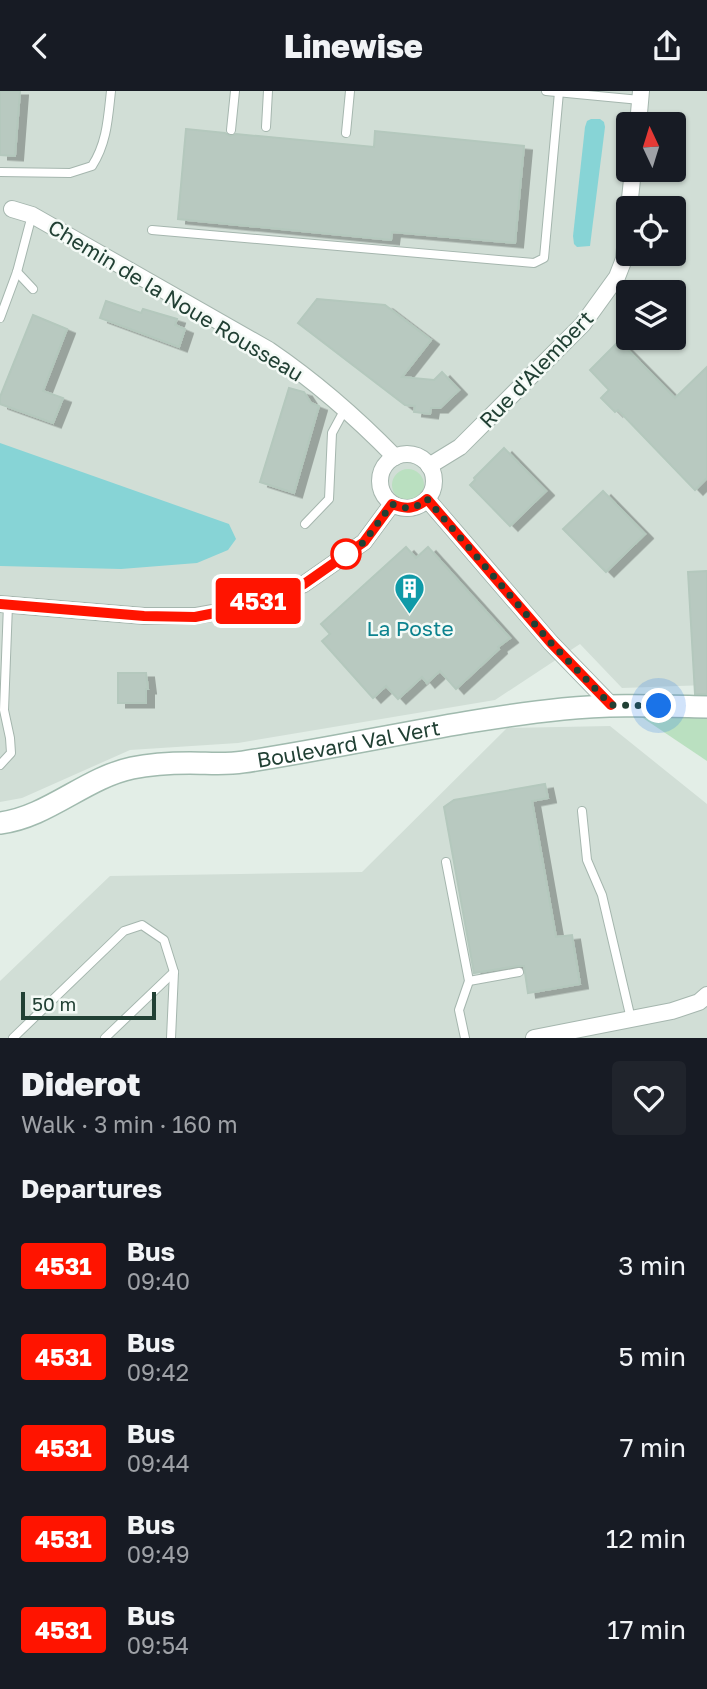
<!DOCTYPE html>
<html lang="en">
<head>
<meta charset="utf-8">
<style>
  :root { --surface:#171b24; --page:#20242c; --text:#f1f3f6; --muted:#9ea1a6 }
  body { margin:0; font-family:"Golos Text",sans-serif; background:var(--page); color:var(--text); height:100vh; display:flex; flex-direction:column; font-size:26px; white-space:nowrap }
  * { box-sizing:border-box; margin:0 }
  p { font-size:23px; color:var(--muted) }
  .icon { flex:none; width:38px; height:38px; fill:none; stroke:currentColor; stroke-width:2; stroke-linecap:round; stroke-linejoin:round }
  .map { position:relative; height:947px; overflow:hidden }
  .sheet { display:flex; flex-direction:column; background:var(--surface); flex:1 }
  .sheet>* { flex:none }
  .badge { padding:0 14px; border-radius:5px; font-size:24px; line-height:46px }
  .needle { width:46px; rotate:356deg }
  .fabs { position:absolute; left:616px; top:21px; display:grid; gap:14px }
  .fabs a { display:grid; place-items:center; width:70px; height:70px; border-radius:7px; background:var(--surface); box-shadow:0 2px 5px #0004; font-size:35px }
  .scale { position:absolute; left:21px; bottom:18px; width:135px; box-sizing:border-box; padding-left:7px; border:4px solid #214034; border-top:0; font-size:19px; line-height:24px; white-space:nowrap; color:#214034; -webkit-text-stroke:5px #f4faf6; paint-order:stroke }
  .you { position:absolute; width:35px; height:35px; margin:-18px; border:5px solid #fff; border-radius:50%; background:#1a73e8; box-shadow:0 0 0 10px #1a73e833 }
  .map>.badge { position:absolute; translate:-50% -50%; box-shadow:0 0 0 4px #fff }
  h2 { padding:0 21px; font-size:26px; line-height:63px }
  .round { display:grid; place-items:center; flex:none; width:74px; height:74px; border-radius:7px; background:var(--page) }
  .headline { display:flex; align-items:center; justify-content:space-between; height:119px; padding:0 21px }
  h1 { font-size:33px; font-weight:800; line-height:52px }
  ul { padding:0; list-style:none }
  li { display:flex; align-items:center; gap:21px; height:91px; padding:0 21px }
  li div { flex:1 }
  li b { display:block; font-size:26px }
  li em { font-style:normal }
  li .badge { min-width:77px; font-weight:700; text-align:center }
  header { display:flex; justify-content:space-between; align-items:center; height:91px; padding:0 21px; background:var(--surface); font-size:32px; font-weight:800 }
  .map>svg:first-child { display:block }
  .built { fill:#d1ded6; fill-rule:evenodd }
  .green { fill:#bae0c0 }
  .water { fill:#87d4d6 }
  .building { fill:#b8c9c0; stroke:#b4c8bd; stroke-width:2; filter:url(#shadow) }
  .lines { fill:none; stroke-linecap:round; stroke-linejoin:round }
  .lane-casing { stroke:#a5b6ae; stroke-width:10 }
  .street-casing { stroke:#a5b6ae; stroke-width:18 }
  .secondary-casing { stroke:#a0baae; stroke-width:24 }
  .lane { stroke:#fff; stroke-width:8 }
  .street { stroke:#fff; stroke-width:16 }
  .secondary { stroke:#fff; stroke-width:21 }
  .line-casing { stroke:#fff; stroke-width:16 }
  .line { stroke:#ff1400; stroke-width:10 }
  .walk { stroke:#214034; stroke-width:7; stroke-dasharray:0 12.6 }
  .stop-dot { fill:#fff; stroke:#ff1400; stroke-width:3.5 }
  .labels { text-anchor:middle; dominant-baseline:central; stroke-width:5; stroke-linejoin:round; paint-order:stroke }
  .street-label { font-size:21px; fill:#214034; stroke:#f4faf6 }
  .culture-label { font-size:21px; fill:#0d838f; stroke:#f4faf6 }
</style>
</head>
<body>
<header><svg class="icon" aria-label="back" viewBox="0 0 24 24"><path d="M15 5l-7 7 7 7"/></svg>Linewise<svg class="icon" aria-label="share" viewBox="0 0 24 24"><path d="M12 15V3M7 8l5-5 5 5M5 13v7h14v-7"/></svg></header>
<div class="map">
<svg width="707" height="947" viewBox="0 0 707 947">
  <defs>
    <filter id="shadow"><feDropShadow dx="8" dy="4.5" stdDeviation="0" flood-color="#0004"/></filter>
  </defs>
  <rect width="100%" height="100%" fill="#e3eee7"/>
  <g class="built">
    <path d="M0,0H707V594L622,597L580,553L495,609L238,652L130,659L22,707L0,711ZM628,33H674V79H628ZM628,117H674V163H628ZM628,201H674V247H628Z"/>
    <polygon points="610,635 707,713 707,947 0,947 0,890 110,785 362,781 507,637"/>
  </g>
  <g class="green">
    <circle cx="408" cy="394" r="16"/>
    <polygon points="631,619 707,623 707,670"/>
  </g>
  <g class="water">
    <polygon points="591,28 600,28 604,31 605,36 590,155 577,156 574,153 573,145 585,36 587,30"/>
    <polygon points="0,352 229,433 236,448 228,459 197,472 121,478 0,475"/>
  </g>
  <g class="building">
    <polygon points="0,0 20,0 15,65 0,64"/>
    <polygon points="186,38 225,42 230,45 236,43 374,56 375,40 524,55 515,152 392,141 391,149 178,128"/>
    <polygon points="317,208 385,214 431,249 402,286 434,289 442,281 459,299 440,317 431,317 430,323 414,321 415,315 405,314 298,232"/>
    <polygon points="106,210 141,222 143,218 177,228 175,234 185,238 179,256 100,227"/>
    <polygon points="33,224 67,238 43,300 63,307 53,332 0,313 0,306"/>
    <polygon points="619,250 675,307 707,276 707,387 695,399 618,319 615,321 601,307 609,299 590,279"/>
    <polygon points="289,297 304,301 311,312 319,315 294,402 260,391"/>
    <polygon points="504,357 546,400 510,435 470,394 475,389 474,387"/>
    <polygon points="603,400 645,443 606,481 563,438"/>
    <polygon points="406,456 416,467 428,456 510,547 498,556 499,558 456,598 440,580 427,592 422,586 398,608 386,595 373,607 322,550 330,543 321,533"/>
    <polygon points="707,480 707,603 695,603 688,481"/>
    <polygon points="118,582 146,582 148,598 146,598 146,612 118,612"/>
    <polygon points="545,693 548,707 532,710 556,846 572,844 580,893 528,902 524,875 518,875 474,882 444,716 454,709"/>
  </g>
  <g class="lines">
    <defs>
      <g id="lane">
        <polyline points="546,0 640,9"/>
        <polyline points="266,36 268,0"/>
        <polyline points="231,39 235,0"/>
        <polyline points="346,42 350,0"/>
        <path d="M0,81L70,82L92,75C107,52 108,27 111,0"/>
        <polyline points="152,139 534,172 544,167 559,1"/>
        <polyline points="17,181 33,198"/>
        <polyline points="0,227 17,181 32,124"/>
        <polyline points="305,433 329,408 332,342 345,318"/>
        <polyline points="0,674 11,662 10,647 4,619 8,514"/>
        <polyline points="582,720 587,769 602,804 631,928"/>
        <polyline points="446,771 469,890 459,919 465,947"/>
        <polyline points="469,890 519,881"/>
        <polyline points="13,947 124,840 142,834 164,849 174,881 171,947"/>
        <polyline points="105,947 174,881"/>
      </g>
      <g id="street">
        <polyline points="638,33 641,0"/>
        <polyline points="629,117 633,79"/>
        <path d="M12,118L32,124L269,259C316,291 356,326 395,366"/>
        <circle cx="407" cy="390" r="27"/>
        <polyline points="429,375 460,356 583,233 617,186 624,168 628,124"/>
        <polyline points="427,408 551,552 611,614"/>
        <polyline points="0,513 144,525 195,525 245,516 304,493 364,451 392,413"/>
        <polyline points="534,947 672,920 699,911 707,904"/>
      </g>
      <g id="secondary">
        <path id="s1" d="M0,732C48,726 85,687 132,677C151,673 171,672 190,672C208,672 225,674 243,671C350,655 456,629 563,618C611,613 659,615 707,616"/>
      </g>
    </defs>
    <use href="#lane" class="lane-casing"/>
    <use href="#street" class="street-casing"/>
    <use href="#secondary" class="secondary-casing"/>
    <use href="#lane" class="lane"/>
    <use href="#street" class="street"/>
    <use href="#secondary" class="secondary"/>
  </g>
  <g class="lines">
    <defs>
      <path id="line" d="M0,513L144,525L195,526L245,516L304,493L364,451L392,413C406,419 416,418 427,408L551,552L611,614"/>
    </defs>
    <use href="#line" class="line-casing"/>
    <use href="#line" class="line"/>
    <path class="walk" d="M346,463L344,465L364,451L392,413C406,419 416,418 427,408L551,552L611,614L659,615"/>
  </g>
  <defs>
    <symbol id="building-pin" viewBox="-11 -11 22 30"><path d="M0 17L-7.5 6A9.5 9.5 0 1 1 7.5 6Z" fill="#0f9aa8" stroke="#f4faf6"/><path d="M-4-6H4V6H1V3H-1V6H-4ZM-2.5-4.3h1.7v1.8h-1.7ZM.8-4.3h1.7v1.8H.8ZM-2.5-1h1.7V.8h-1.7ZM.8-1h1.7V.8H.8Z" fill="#fff"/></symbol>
  </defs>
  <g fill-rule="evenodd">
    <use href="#building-pin" x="392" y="480" width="35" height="47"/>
  </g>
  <circle class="stop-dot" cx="346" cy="463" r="14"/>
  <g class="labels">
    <g class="street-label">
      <text transform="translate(176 209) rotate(31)">Chemin de la Noue Rousseau</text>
      <text transform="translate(536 278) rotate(-46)">Rue d'Alembert</text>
      <text stroke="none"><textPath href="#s1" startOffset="362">Boulevard Val Vert</textPath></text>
    </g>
    <g class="culture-label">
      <text x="410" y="537">La Poste</text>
    </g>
  </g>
</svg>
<div class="fabs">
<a><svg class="needle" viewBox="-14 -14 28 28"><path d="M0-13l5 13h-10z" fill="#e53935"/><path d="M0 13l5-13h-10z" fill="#9ea1a6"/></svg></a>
<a><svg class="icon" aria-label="locate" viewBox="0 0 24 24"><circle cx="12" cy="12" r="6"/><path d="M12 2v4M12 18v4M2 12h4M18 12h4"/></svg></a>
<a><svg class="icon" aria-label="layers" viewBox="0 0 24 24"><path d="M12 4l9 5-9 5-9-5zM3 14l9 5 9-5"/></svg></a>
</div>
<div class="scale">50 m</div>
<div class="you" style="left:659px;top:615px"></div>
<b class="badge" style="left:258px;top:510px;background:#ff1400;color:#fff">4531</b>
</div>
<section class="sheet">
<div class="headline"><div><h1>Diderot</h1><p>Walk · 3 min · 160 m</p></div><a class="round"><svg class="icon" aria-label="heart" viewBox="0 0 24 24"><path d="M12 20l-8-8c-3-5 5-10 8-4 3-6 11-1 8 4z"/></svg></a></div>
<h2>Departures</h2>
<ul>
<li><span class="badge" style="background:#ff1400;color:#fff">4531</span><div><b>Bus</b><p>09:40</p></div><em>3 min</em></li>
<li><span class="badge" style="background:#ff1400;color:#fff">4531</span><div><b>Bus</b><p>09:42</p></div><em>5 min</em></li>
<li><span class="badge" style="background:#ff1400;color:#fff">4531</span><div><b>Bus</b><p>09:44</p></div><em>7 min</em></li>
<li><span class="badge" style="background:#ff1400;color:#fff">4531</span><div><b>Bus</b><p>09:49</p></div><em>12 min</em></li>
<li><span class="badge" style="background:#ff1400;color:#fff">4531</span><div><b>Bus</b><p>09:54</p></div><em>17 min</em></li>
</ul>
</section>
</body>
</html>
